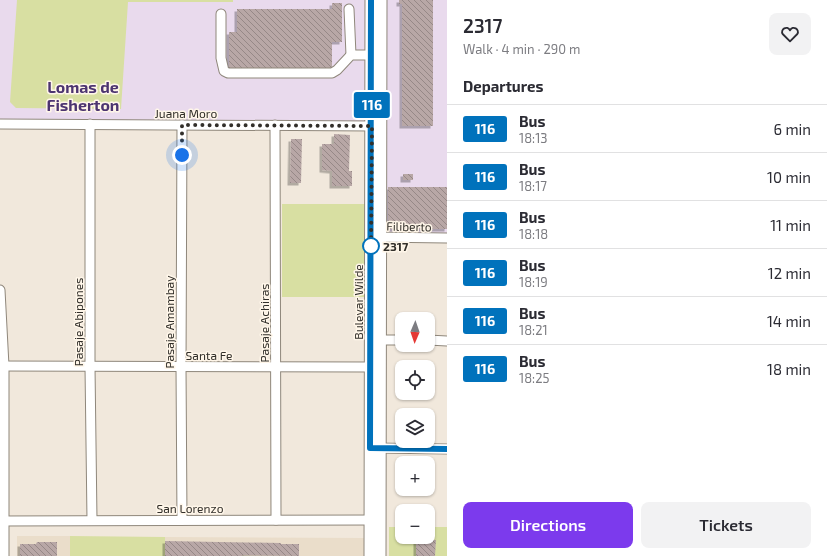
<!DOCTYPE html>
<html lang="en">
<head>
<meta charset="utf-8">
<style>
  :root { --surface:#fff; --page:#f2f2f3; --text:#2b2b33; --muted:#7c7c81; --line:#e1e1e2; --accent:#7c3aed }
  body { margin:0; font-family:"Exo 2",sans-serif; background:var(--page); color:var(--text); height:100vh; display:flex; flex-direction:column; font-size:15px; white-space:nowrap }
  * { box-sizing:border-box; margin:0 }
  p { font-size:13px; color:var(--muted) }
  .icon { flex:none; width:22px; height:22px; fill:none; stroke:currentColor; stroke-width:2; stroke-linecap:round; stroke-linejoin:round }
  .map { position:relative; flex:1; overflow:hidden }
  .details { display:flex; flex-direction:column; background:var(--surface); width:380px }
  .details>* { flex:none }
  .badge { padding:0 8px; border-radius:3px; font-size:14px; line-height:26px }
  .needle { width:26px; rotate:182deg }
  .tools { position:absolute; left:395px; top:312px; display:grid; gap:8px }
  .tools a { display:grid; place-items:center; width:40px; height:40px; border-radius:8px; background:var(--surface); box-shadow:0 1px 3px #0004; font-size:20px }
  .you { position:absolute; width:20px; height:20px; margin:-10px; border:3px solid #fff; border-radius:50%; background:#1a73e8; box-shadow:0 0 0 6px #1a73e833 }
  .map>.badge { position:absolute; translate:-50% -50%; box-shadow:0 0 0 2px #fff }
  h2 { padding:0 16px; font-size:15px; line-height:36px }
  .round { display:grid; place-items:center; flex:none; width:42px; height:42px; border-radius:8px; background:var(--page) }
  .headline { display:flex; align-items:center; justify-content:space-between; height:68px; padding:0 16px }
  h1 { font-size:19px; font-weight:600; line-height:30px }
  .primary-button { display:flex; gap:8px; margin-top:auto; padding:8px 16px }
  .primary-button a { flex:1; height:46px; border-radius:8px; background:var(--accent); color:#fff; font-size:16px; font-weight:600; line-height:46px; text-align:center }
  .primary-button a+a { background:var(--page); color:var(--text) }
  ul { padding:0; list-style:none }
  li { display:flex; align-items:center; gap:12px; height:48px; padding:0 16px; border-top:1px solid var(--line) }
  li div { flex:1 }
  li b { display:block; font-size:15px }
  li em { font-style:normal }
  li .badge { min-width:44px; font-weight:700; text-align:center }
  main { display:flex; flex:1; min-height:0 }
  .map>svg:first-child { display:block }
  .industrial { fill:#e9daed }
  .built { fill:#eaddca }
  .grass { fill:#d8dfa2 }
  .building { fill:url(#building-back-hatch); filter:url(#shadow) }
  .lines { fill:none; stroke-linecap:round; stroke-linejoin:round }
  .minor-casing { stroke:#8f877b; stroke-width:11 }
  .major-casing { stroke:#8f877b; stroke-width:13 }
  .minor { stroke:#fff; stroke-width:9 }
  .major { stroke:#fff; stroke-width:11 }
  .line-casing { stroke:#fff; stroke-width:9 }
  .line { stroke:#0072bc; stroke-width:6 }
  .walk { stroke:#322f2a; stroke-width:4; stroke-dasharray:0 7.2 }
  .stop-dot { fill:#fff; stroke:#0072bc; stroke-width:2 }
  .labels { text-anchor:middle; dominant-baseline:central; stroke-width:3; stroke-linejoin:round; paint-order:stroke }
  .street-label { font-size:12px; fill:#322f2a; stroke:#fff6e9 }
  .stop-label { font-size:12px; font-weight:bold; fill:#322f2a; stroke:#fff6e9; text-anchor:start }
  .district-label { font-size:16px; font-weight:bold; fill:#4c3470; stroke:#fff6e9 }
</style>
</head>
<body>
<main>
<div class="map">
<svg width="447" height="556" viewBox="0 0 447 556">
  <defs>
    <pattern id="building-back-hatch" width="6" height="6" patternUnits="userSpaceOnUse"><rect width="6" height="6" fill="#b8a7a6"/><path d="M-1 5l2 2M0 0l6 6M5-1l2 2" fill="none" stroke="#968887"/></pattern>
    <filter id="shadow"><feDropShadow dx="-2.5" dy="2.5" stdDeviation="0" flood-color="#0004"/></filter>
  </defs>
  <rect width="100%" height="100%" fill="#f1e8dc"/>
  <polygon class="industrial" points="0,0 447,0 447,238 381,237 381,126 0,124"/>
  <g class="built">
    <rect x="17" y="536" width="53" height="20"/>
    <polygon points="165,537 364,538 364,556 165,556"/>
  </g>
  <g class="grass">
    <polygon points="17,0 233,0 233,2 128,2 121,109 16,108 10,102"/>
    <rect x="282" y="204" width="83" height="93"/>
    <polygon points="389,527 402,527 402,537 428,537 428,527 447,527 447,556 389,556"/>
    <polygon points="70,536 165,537 165,556 70,556"/>
  </g>
  <g class="building">
    <polygon points="399,0 433,0 433,126 402,126 402,4 399,4"/>
    <polygon points="332,3 342,3 342,42 332,42 332,70 229,70 229,32 237,32 237,9 332,9"/>
    <polygon points="334,134 350,135 349,171 352,171 352,186 332,186 332,171 322,170 322,144 334,144"/>
    <polygon points="291,139 302,139 301,183 290,183"/>
    <rect x="403" y="174" width="10" height="6"/>
    <rect x="388" y="187" width="59" height="42"/>
    <polygon points="416,537 429,537 429,540 436,540 435,556 416,556"/>
    <polygon points="165,541 281,543 281,544 299,544 299,556 242,555 242,556 165,556"/>
    <polygon points="37,542 57,542 57,556 20,556 20,544 36,544"/>
  </g>
  <g class="lines">
    <defs>
      <g id="minor">
        <polyline points="349,9 351,55"/>
        <polyline points="221,14 221,58 224,71 228,73 332,73 337,70 351,55 372,55"/>
        <polyline points="0,124 372,126"/>
        <polyline points="90,124 90,367 92,520"/>
        <polyline points="275,125 276,520"/>
        <polyline points="374,237 447,238"/>
        <polyline points="0,290 4,366 4,556"/>
        <polyline points="373,340 402,340"/>
        <polyline points="428,340 447,341"/>
        <polyline points="0,366 371,367"/>
        <polyline points="374,448 447,449"/>
        <polyline points="182,520 181,367 182,125"/>
        <polyline points="0,521 376,520"/>
      </g>
      <g id="major">
        <polyline points="370,556 371,0"/>
        <polyline points="380,556 381,0"/>
      </g>
    </defs>
    <use href="#minor" class="minor-casing"/>
    <use href="#major" class="major-casing"/>
    <use href="#minor" class="minor"/>
    <use href="#major" class="major"/>
  </g>
  <g class="lines">
    <defs>
      <polyline id="line" points="371,0 370,448 447,449"/>
    </defs>
    <use href="#line" class="line-casing"/>
    <use href="#line" class="line"/>
    <polyline class="walk" points="182,155 182,125 372,126 371,249 371,246"/>
  </g>
  <circle class="stop-dot" cx="371" cy="246" r="8"/>
  <g class="labels">
    <g class="street-label">
      <text x="186" y="113">Juana Moro</text>
      <text transform="translate(409 226) rotate(1)">Filiberto</text>
      <text transform="translate(358 302) rotate(-90)">Bulevar Wilde</text>
      <text transform="translate(78 322) rotate(-90)">Pasaje Abipones</text>
      <text transform="translate(169 322) rotate(-90)">Pasaje Amambay</text>
      <text transform="translate(264 323) rotate(-90)">Pasaje Achiras</text>
      <text x="209" y="355">Santa Fe</text>
      <text x="190" y="508">San Lorenzo</text>
    </g>
    <g class="stop-label">
      <text x="383" y="246">2317</text>
    </g>
    <g class="district-label">
      <text x="83" y="86">Lomas de<tspan x="83" dy="18">Fisherton</tspan></text>
    </g>
  </g>
</svg>
<div class="tools">
<a><svg class="needle" viewBox="-14 -14 28 28"><path d="M0-13l5 13h-10z" fill="#e53935"/><path d="M0 13l5-13h-10z" fill="#7c7c81"/></svg></a>
<a><svg class="icon" aria-label="locate" viewBox="0 0 24 24"><circle cx="12" cy="12" r="6"/><path d="M12 2v4M12 18v4M2 12h4M18 12h4"/></svg></a>
<a><svg class="icon" aria-label="layers" viewBox="0 0 24 24"><path d="M12 4l9 5-9 5-9-5zM3 14l9 5 9-5"/></svg></a>
<a>+</a>
<a>−</a>
</div>
<div class="you" style="left:182px;top:155px"></div>
<b class="badge" style="left:372px;top:105px;background:#0072bc;color:#fff">116</b>
</div>
<section class="details">
<div class="headline"><div><h1>2317</h1><p>Walk · 4 min · 290 m</p></div><a class="round"><svg class="icon" aria-label="heart" viewBox="0 0 24 24"><path d="M12 20l-8-8c-3-5 5-10 8-4 3-6 11-1 8 4z"/></svg></a></div>
<h2>Departures</h2>
<ul>
<li><span class="badge" style="background:#0072bc;color:#fff">116</span><div><b>Bus</b><p>18:13</p></div><em>6 min</em></li>
<li><span class="badge" style="background:#0072bc;color:#fff">116</span><div><b>Bus</b><p>18:17</p></div><em>10 min</em></li>
<li><span class="badge" style="background:#0072bc;color:#fff">116</span><div><b>Bus</b><p>18:18</p></div><em>11 min</em></li>
<li><span class="badge" style="background:#0072bc;color:#fff">116</span><div><b>Bus</b><p>18:19</p></div><em>12 min</em></li>
<li><span class="badge" style="background:#0072bc;color:#fff">116</span><div><b>Bus</b><p>18:21</p></div><em>14 min</em></li>
<li><span class="badge" style="background:#0072bc;color:#fff">116</span><div><b>Bus</b><p>18:25</p></div><em>18 min</em></li>
</ul>
<div class="primary-button"><a>Directions</a><a>Tickets</a></div>
</section>
</main>
</body>
</html>
